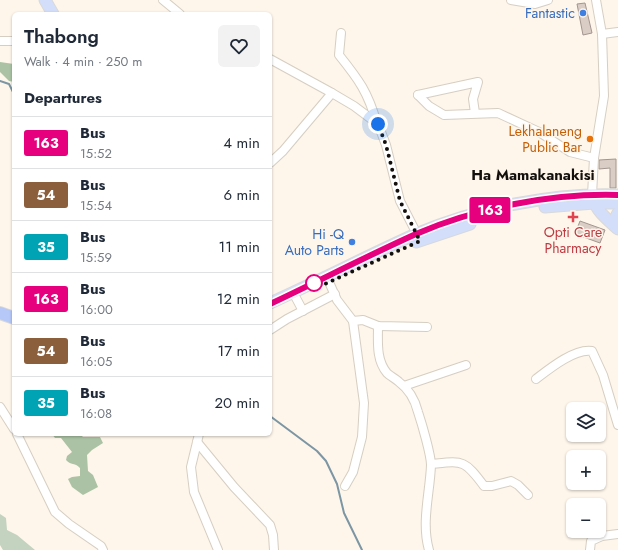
<!DOCTYPE html>
<html lang="en">
<head>
<meta charset="utf-8">
<style>
  :root { --surface:#fff; --page:#f2f2f3; --text:#1f2937; --muted:#747a83; --line:#e0e1e3 }
  body { margin:0; font-family:Jost,sans-serif; background:var(--page); color:var(--text); height:100vh; display:flex; flex-direction:column; font-size:15px; white-space:nowrap }
  * { box-sizing:border-box; margin:0 }
  p { font-size:13px; color:var(--muted) }
  .icon { flex:none; width:22px; height:22px; fill:none; stroke:currentColor; stroke-width:2; stroke-linecap:round; stroke-linejoin:round }
  .map { position:relative; flex:1; overflow:hidden }
  .side { position:absolute; left:12px; top:12px; width:260px; height:424px; display:flex; flex-direction:column; background:var(--surface); border-radius:6px; box-shadow:0 1px 3px #0004 }
  .side>* { flex:none }
  .badge { padding:0 8px; border-radius:3px; font-size:14px; line-height:26px }
  .tools { position:absolute; left:566px; top:402px; display:grid; gap:8px }
  .tools a { display:grid; place-items:center; width:40px; height:40px; border-radius:6px; background:var(--surface); box-shadow:0 1px 3px #0004; font-size:20px }
  .you { position:absolute; width:20px; height:20px; margin:-10px; border:3px solid #fff; border-radius:50%; background:#1a73e8; box-shadow:0 0 0 6px #1a73e833 }
  .map>.badge { position:absolute; translate:-50% -50%; box-shadow:0 0 0 2px #fff }
  h2 { padding:0 12px; font-size:15px; line-height:36px }
  .round { display:grid; place-items:center; flex:none; width:42px; height:42px; border-radius:6px; background:var(--page) }
  .summary { display:flex; align-items:center; justify-content:space-between; height:68px; padding:0 12px }
  h1 { font-size:19px; font-weight:600; line-height:30px }
  ul { padding:0; list-style:none }
  li { display:flex; align-items:center; gap:12px; height:52px; padding:0 12px; border-top:1px solid var(--line) }
  li div { flex:1 }
  li b { display:block; font-size:15px }
  li em { font-style:normal }
  li .badge { min-width:44px; font-weight:700; text-align:center }
  .map>svg:first-child { display:block }
  .green { fill:#c4d3c0 }
  .forest { fill:#abc3a4 }
  .lines { fill:none; stroke-linecap:round; stroke-linejoin:round }
  .stream { stroke:#7c96a4; stroke-width:2 }
  .building { fill:#dacdc6; stroke:#a39690 }
  .minor-casing { stroke:#d6cec2; stroke-width:10 }
  .major-casing { stroke:#d9d9d8; stroke-width:13 }
  .highway-casing { stroke:#d9d9d8; stroke-width:14 }
  .minor { stroke:#fff; stroke-width:8 }
  .major { stroke:#d3defb; stroke-width:11 }
  .highway { stroke:#b5c8f8; stroke-width:12 }
  .line-casing { stroke:#fff; stroke-width:9 }
  .line { stroke:#e6007e; stroke-width:6 }
  .walk { stroke:#120f0c; stroke-width:4; stroke-dasharray:0 7.2 }
  .shop-dot { fill:#3f7fe0; stroke:#fef6eb; stroke-width:1.5 }
  .food-dot { fill:#e8710a; stroke:#fef6eb; stroke-width:1.5 }
  .health-dot { fill:#e0444e; stroke:#fef6eb; stroke-width:1.5 }
  .stop-dot { fill:#fff; stroke:#e6007e; stroke-width:2 }
  .labels { text-anchor:middle; dominant-baseline:central; stroke-width:3; stroke-linejoin:round; paint-order:stroke }
  .shop-label { font-size:14px; fill:#366cbe; stroke:#fef6eb; text-anchor:end }
  .food-label { font-size:14px; fill:#c56008; stroke:#fef6eb; text-anchor:end }
  .health-label { font-size:14px; fill:#be3a42; stroke:#fef6eb }
  .neighbourhood-label { font-size:15px; font-weight:bold; fill:#120f0c; stroke:#fef6eb }
</style>
</head>
<body>
<div class="map">
<svg width="618" height="550" viewBox="0 0 618 550">
  <rect width="100%" height="100%" fill="#fef6eb"/>
  <polygon class="green" points="0,514 6,518 7,530 17,535 35,550 3,550 0,545"/>
  <g class="forest">
    <polygon points="0,62 14,64 14,82 9,81 0,72"/>
    <path d="M52,434H80L83,437H100L103,443L92,450L87,455L88,471L93,475L98,487L83,495L72,487L68,479L72,477L80,476V468C76,463 70,465 66,460L67,456L72,452L61,438H55Z"/>
  </g>
  <g class="lines">
    <g class="stream">
      <polyline points="0,81 9,84 14,94"/>
      <polyline points="270,416 317,451 326,461 337,484 344,513 362,550"/>
    </g>
  </g>
  <g class="building">
    <polygon points="585,3 592,33 583,35 577,4"/>
    <polygon points="616,159 616,188 610,188 610,168 599,169 599,160"/>
    <polygon points="580,221 605,230 600,243 575,234"/>
  </g>
  <g class="lines">
    <defs>
      <g id="minor">
        <polyline points="163,0 180,14"/>
        <polyline points="511,0 535,4 548,0"/>
        <path d="M341,33L339,55C359,80 368,92 377,124"/>
        <polyline points="602,34 618,32"/>
        <polyline points="0,41 14,41"/>
        <polyline points="270,59 332,93 354,106 378,124 386,145 400,201 419,238"/>
        <polyline points="418,95 429,106 444,115 498,113 539,132 570,152 594,158"/>
        <polyline points="418,95 478,82 473,99 475,113"/>
        <polyline points="270,163 283,151 332,93"/>
        <polyline points="592,195 594,158 604,96 602,34 596,0"/>
        <polyline points="329,282 337,300 353,321 364,403 362,437 353,472 345,486"/>
        <polyline points="296,298 303,311"/>
        <polyline points="353,321 363,320 378,326 427,327"/>
        <path d="M378,326C378,342 376,360 387,373C390,376 396,379 399,382C410,390 415,400 418,412C422,424 431,455 431,465C430,493 421,522 429,550"/>
        <polyline points="270,330 287,319 335,294"/>
        <path d="M536,379C549,369 575,348 592,351L603,375L618,425"/>
        <polyline points="404,386 466,365"/>
        <polyline points="0,407 14,429"/>
        <polyline points="17,434 55,512 69,524 101,546 103,550"/>
        <polyline points="199,434 191,467 194,492 218,550"/>
        <polyline points="197,442 234,487 270,525 273,535 274,550"/>
        <path d="M431,464C463,461 464,459 484,486H492L511,481L518,485L528,495"/>
        <polyline points="590,550 591,541 602,536 618,534"/>
      </g>
      <g id="major">
        <polyline points="45,0 53,14"/>
        <path d="M593,198C596,211 608,220 618,229"/>
        <polyline points="545,207 594,203 618,203"/>
        <polyline points="615,226 615,219 618,213"/>
        <polyline points="416,242 470,224"/>
        <path d="M270,303C319,281 367,256 416,234C477,208 552,193 618,195"/>
      </g>
      <polyline id="highway" points="0,313 14,318"/>
    </defs>
    <use href="#minor" class="minor-casing"/>
    <use href="#major" class="major-casing"/>
    <use href="#highway" class="highway-casing"/>
    <use href="#minor" class="minor"/>
    <use href="#major" class="major"/>
    <use href="#highway" class="highway"/>
  </g>
  <g class="lines">
    <defs>
      <path id="line" d="M270,304C319,281 367,256 416,234C475,208 553,193 618,195"/>
    </defs>
    <use href="#line" class="line-casing"/>
    <use href="#line" class="line"/>
    <polyline class="walk" points="314,283 318,287 420,241 400,201 386,145 378,124"/>
  </g>
  <g class="shop-dot">
    <circle cx="583" cy="13" r="4"/>
    <circle cx="352" cy="242" r="4"/>
  </g>
  <circle class="food-dot" cx="590" cy="139" r="4"/>
  <path class="health-dot" d="M571 211h4v4h4v4h-4v4h-4v-4h-4v-4h4z"/>
  <circle class="stop-dot" cx="314" cy="283" r="8"/>
  <g class="labels">
    <g class="shop-label">
      <text x="575" y="13">Fantastic</text>
      <text x="344" y="234">Hi -Q<tspan x="344" dy="16">Auto Parts</tspan></text>
    </g>
    <g class="food-label">
      <text x="582" y="131">Lekhalaneng<tspan x="582" dy="16">Public Bar</tspan></text>
    </g>
    <g class="health-label">
      <text x="573" y="232">Opti Care<tspan x="573" dy="16">Pharmacy</tspan></text>
    </g>
    <g class="neighbourhood-label">
      <text x="533" y="175">Ha Mamakanakisi</text>
    </g>
  </g>
</svg>
<div class="tools">
<a><svg class="icon" aria-label="layers" viewBox="0 0 24 24"><path d="M12 4l9 5-9 5-9-5zM3 14l9 5 9-5"/></svg></a>
<a>+</a>
<a>−</a>
</div>
<div class="you" style="left:378px;top:124px"></div>
<b class="badge" style="left:490px;top:210px;background:#e6007e;color:#fff">163</b>
<section class="side">
<div class="summary"><div><h1>Thabong</h1><p>Walk · 4 min · 250 m</p></div><a class="round"><svg class="icon" aria-label="heart" viewBox="0 0 24 24"><path d="M12 20l-8-8c-3-5 5-10 8-4 3-6 11-1 8 4z"/></svg></a></div>
<h2>Departures</h2>
<ul>
<li><span class="badge" style="background:#e6007e;color:#fff">163</span><div><b>Bus</b><p>15:52</p></div><em>4 min</em></li>
<li><span class="badge" style="background:#8b5e3c;color:#fff">54</span><div><b>Bus</b><p>15:54</p></div><em>6 min</em></li>
<li><span class="badge" style="background:#00a3b4;color:#fff">35</span><div><b>Bus</b><p>15:59</p></div><em>11 min</em></li>
<li><span class="badge" style="background:#e6007e;color:#fff">163</span><div><b>Bus</b><p>16:00</p></div><em>12 min</em></li>
<li><span class="badge" style="background:#8b5e3c;color:#fff">54</span><div><b>Bus</b><p>16:05</p></div><em>17 min</em></li>
<li><span class="badge" style="background:#00a3b4;color:#fff">35</span><div><b>Bus</b><p>16:08</p></div><em>20 min</em></li>
</ul>
</section>
</div>
</body>
</html>
